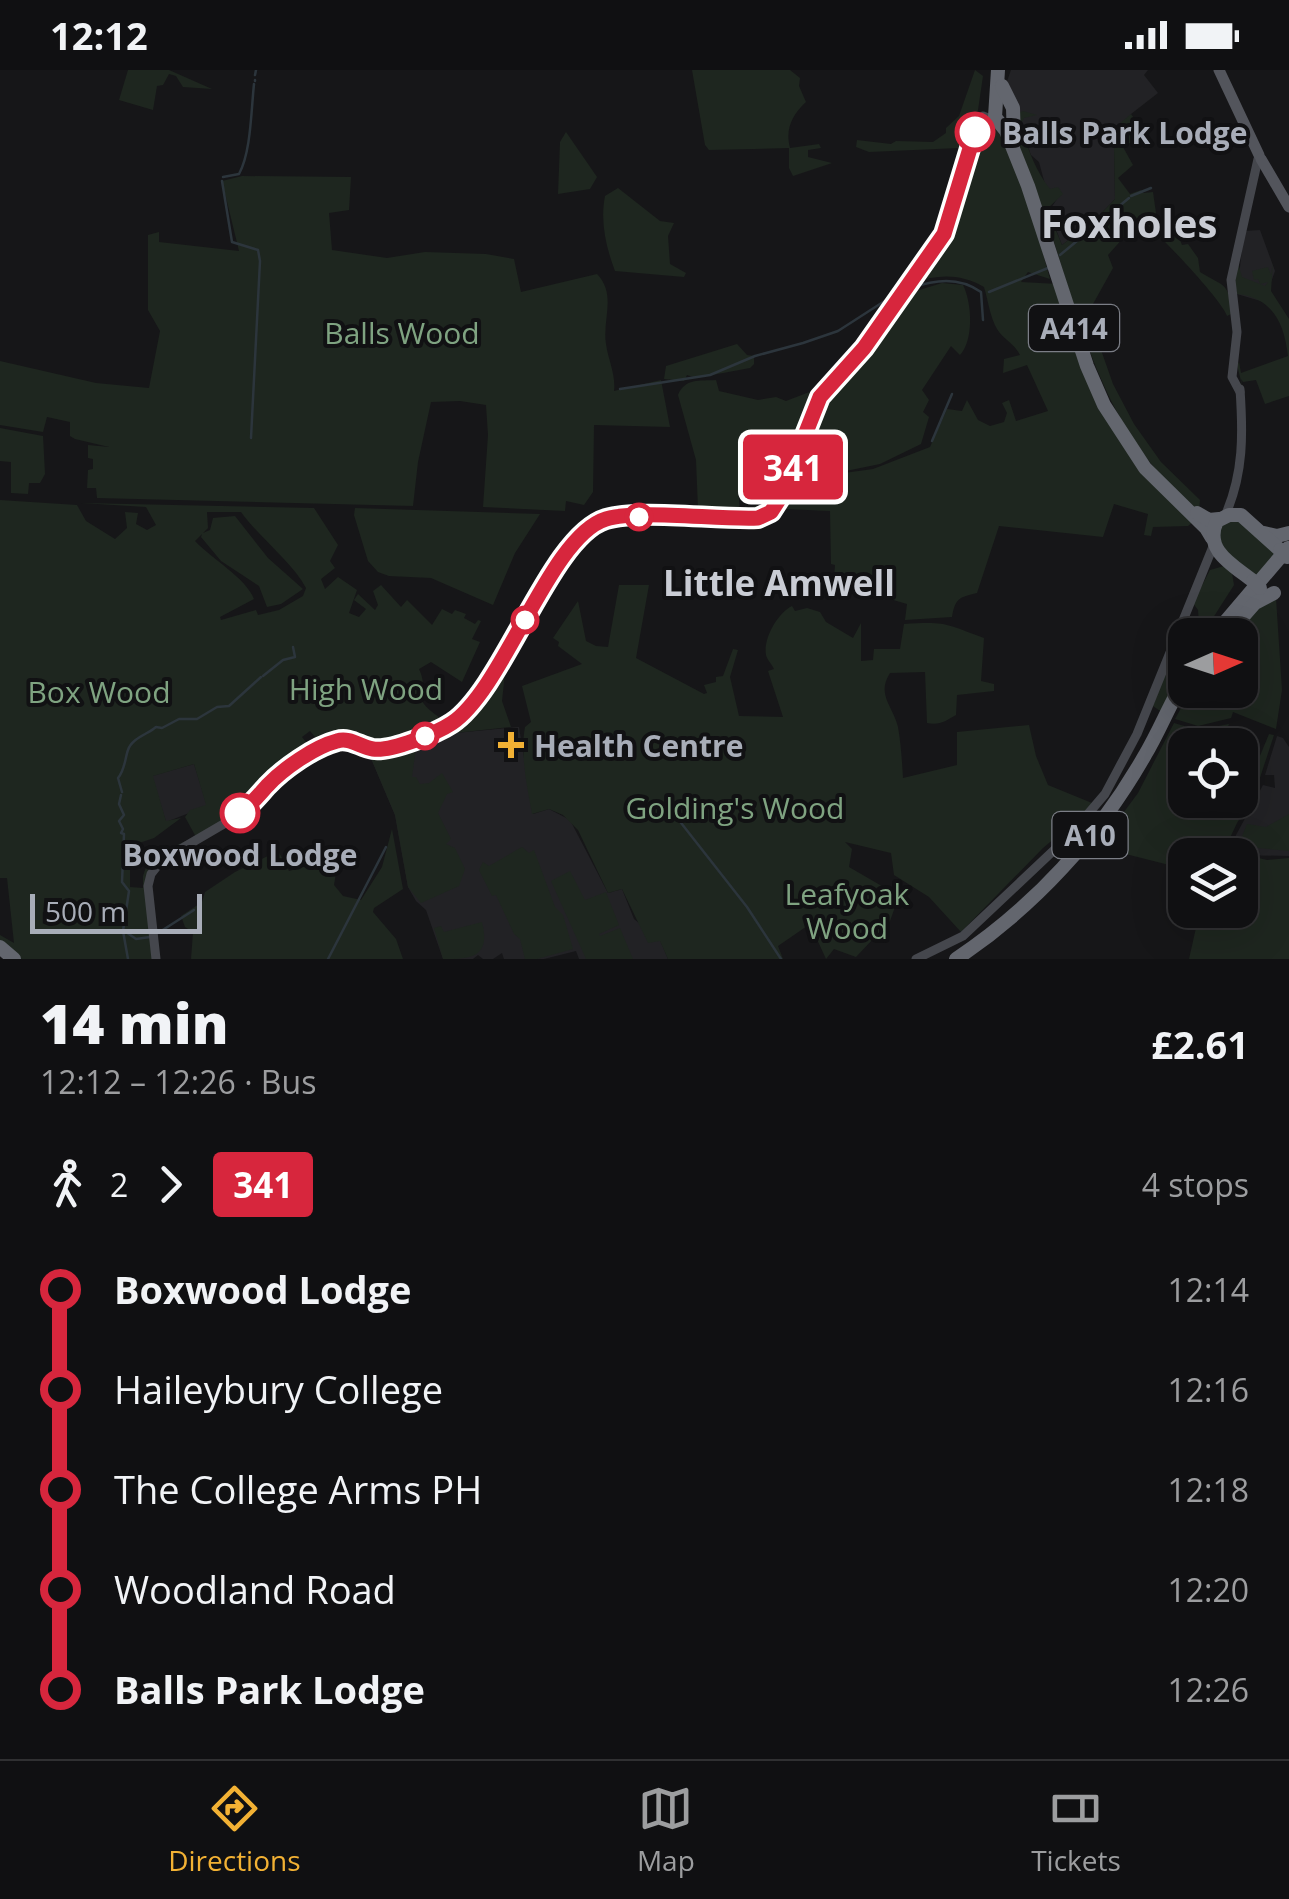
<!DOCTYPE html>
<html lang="en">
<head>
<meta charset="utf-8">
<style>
  :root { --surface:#101012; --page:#19191b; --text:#f1f3f6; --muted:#9c9d9f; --line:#303032; --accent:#f2b134 }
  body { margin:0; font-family:"Open Sans",sans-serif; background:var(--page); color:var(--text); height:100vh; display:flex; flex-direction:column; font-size:38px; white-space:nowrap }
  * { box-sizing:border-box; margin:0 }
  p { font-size:32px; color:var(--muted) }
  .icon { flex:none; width:55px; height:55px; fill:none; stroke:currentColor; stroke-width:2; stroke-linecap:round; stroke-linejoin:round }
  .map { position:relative; height:889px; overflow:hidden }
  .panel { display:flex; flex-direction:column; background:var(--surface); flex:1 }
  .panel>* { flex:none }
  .badge { padding:0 20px; border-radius:8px; font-size:35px; line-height:65px }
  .needle { width:65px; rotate:87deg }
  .buttons { position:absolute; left:1168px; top:548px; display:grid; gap:20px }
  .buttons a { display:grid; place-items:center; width:90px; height:90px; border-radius:20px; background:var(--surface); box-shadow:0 10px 40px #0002,0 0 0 2px var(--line); font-size:50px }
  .scale { position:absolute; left:30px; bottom:25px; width:172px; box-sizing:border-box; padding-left:10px; border:5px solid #a8adb8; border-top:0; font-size:28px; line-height:35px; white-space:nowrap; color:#a8adb8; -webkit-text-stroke:8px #111113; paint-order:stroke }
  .map>.badge { position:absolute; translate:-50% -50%; box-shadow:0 0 0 5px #fff }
  .legs { display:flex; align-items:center; gap:15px; height:110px; padding:0 40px; font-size:32px }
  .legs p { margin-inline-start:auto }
  .overview { display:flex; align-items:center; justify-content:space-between; height:170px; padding:0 40px }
  h1 { font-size:55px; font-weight:800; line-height:75px }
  ul { padding:0 40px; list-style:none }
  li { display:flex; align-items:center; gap:35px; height:100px; font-size:38px }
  li i { display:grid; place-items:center; width:15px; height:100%; margin:0 12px; background:currentColor }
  li i::after { content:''; width:25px; height:25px; margin:-12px; border:8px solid; border-radius:50%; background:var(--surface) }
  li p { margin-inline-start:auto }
  li:first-child i { background:linear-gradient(#0000 50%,currentColor 0) }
  li:last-child i { background:linear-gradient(currentColor 50%,#0000 0) }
  .status { display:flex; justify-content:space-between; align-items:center; height:70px; padding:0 50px; background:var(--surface); direction:ltr }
  .status svg { height:28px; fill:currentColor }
  .tab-bar { display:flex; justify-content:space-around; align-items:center; height:140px; border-top:2px solid var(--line); background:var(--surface); font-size:28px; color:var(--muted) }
  .tab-bar a { display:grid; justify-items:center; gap:5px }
  .tab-bar .on { color:var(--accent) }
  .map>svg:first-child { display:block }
  .built { fill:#222225 }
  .green { fill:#1e261f; fill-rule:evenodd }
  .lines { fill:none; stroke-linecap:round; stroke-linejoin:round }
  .stream { stroke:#2c353c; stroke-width:2.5 }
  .secondary { stroke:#45474d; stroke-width:9 }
  .primary { stroke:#53555c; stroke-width:11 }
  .highway { stroke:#63666e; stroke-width:14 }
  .highway-bridge { stroke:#63666e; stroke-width:14 }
  .line-1-casing { stroke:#fff; stroke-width:22 }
  .line-1 { stroke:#d7263d; stroke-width:15 }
  .stop-1-dot { fill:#fff; stroke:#d7263d; stroke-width:5 }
  .poi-dot { fill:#f2b134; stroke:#111113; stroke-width:4 }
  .labels { text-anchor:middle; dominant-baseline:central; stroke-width:8; stroke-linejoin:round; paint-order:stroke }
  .shield { fill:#111113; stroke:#7b7e86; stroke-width:2.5 }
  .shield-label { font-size:28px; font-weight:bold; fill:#a8adb8 }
  .stop-label { font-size:30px; font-weight:bold; fill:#a8adb8; stroke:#111113; text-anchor:start }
  .park-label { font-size:30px; fill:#7fa381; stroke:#111113 }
  .poi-label { font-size:30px; font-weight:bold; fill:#a8adb8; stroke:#111113; text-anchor:start }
  .quarter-label { font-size:35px; font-weight:bold; fill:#c9ccd4; stroke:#111113 }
  .district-label { font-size:40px; font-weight:bold; fill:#c9ccd4; stroke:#111113 }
</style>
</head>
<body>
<div class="status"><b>12:12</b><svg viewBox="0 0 49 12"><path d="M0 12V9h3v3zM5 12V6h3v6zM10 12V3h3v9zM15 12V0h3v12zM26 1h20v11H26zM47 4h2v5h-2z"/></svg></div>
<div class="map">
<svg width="1289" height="889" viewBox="0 0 1289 889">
  <rect width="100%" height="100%" fill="#161618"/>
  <g class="built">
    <polygon points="1011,0 1148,0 1144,5 1158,23 1131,44 1114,77 1115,129 1096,149 1062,175 1049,141 1059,126 1046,118 1039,92 1031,85 1005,17"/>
    <polygon points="1260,160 1275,201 1264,232 1237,224 1244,161"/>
    <polygon points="519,657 533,744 549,739 570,750 608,823 622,819 634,849 660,870 668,889 579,889 576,881 544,889 504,889 502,883 493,889 483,889 478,885 473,889 443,889 426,840 416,831 408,817 395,745 370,686 371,682 435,667 441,670 455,663"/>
    <polygon points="1277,666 1283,668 1289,677 1289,786 1242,785 1229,778 1263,715 1275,718 1274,705 1265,705"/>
    <polygon points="194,694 207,736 166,752 152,706"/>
  </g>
  <g class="green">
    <polygon points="128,0 169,0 212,19 183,17 176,6 169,4 163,15 157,16 153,40 119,30"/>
    <path d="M692,0H790L800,8L799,16L806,32C792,45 785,59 790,78L819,74L821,78L808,80V87L832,93L793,106L789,98V78L709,80L705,75Z"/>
    <polygon points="975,0 983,6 978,40 965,86 959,78 869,82 856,77 857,70 891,74 896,71 933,72 946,63 946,58 959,46"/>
    <path d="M1023,41L1037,45L1024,48L1020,56C1028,78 1036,102 1050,119L1058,117L1063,124L1047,139L1062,175L1096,149L1115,129L1114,77L1106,65L1131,44L1153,74L1137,69L1123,77L1133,95L1118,108L1130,124L1141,120L1143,123L1153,122L1158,157L1165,165H1178L1182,175L1188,174L1198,188L1200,202C1226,218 1227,211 1233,243L1227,246C1222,230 1155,159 1140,149L1108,185L1113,198L1088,243L1113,314L1134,354L1161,392L1200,430L1199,441C1102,364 1082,255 1045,144C1036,119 1019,91 1014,65C1013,58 1016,49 1018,43Z"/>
    <path d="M989,49C1020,82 1037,164 1050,209L1028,202L1021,212L1058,214L1099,332L1193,452L1188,456L1153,457L1151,466L1144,465L1148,444L1114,434L1103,467L999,456L977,523C959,527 955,529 952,547L905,550L907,534L873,524L833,522L835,495L831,494L830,441L784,439L787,421H805L844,403L873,399L930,377L947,339L962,341L967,330L978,350L990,356L1004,352L1007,343L1002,333L1009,330L1016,351L1048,341L1027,295L1003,303L1004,289L1020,285C1014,273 1004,270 997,259C990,247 988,230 984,217C959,203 939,205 913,212C952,166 964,108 981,51Z"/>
    <polygon points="566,62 597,107 590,119 558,124 560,72"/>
    <path d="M242,106L351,107L349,140L329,143L332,180L387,188L425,182L486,184L514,189L521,222L597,204C617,225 602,249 606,274C608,289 616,305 614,321L661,310L670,357L594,355L593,422L584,435L566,431L565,441L483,437L488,365L486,335L460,331L431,332L418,392L413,436L97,428L96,418H87L88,400L93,399V389L88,388V375L109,377L75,369L70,366V352L47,347L43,362L0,355V291L96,313L149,318L160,261L148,240V165L159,162V172L239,181L222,111Z"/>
    <path d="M618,118L660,151L674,153L668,166L670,194L686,203L684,207L615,201C606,177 600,152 605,126Z"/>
    <path d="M1273,192L1271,221L1289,249V326L1265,334L1256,310L1243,312L1241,309L1244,323L1237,295L1239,292L1241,303L1288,286C1284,253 1273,228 1237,224L1234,212L1238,193L1242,207L1265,216L1268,212L1260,214L1258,209L1254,210L1252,201L1268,197L1271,205Z"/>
    <path d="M942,213L963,215C972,233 974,270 960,285L951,276L922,320L929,330L923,342L929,347L921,374L880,394L836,403L804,419L789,417L815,340L825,326L855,298L903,225Z"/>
    <polygon points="737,274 747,285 754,286 754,294 750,298 696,308 687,305 684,311 664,309 666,296"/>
    <path d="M716,310L719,321L758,330L776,327L786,331L812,321L814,323L781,414L777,417L738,418L740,442L746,436L750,442L754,436L766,437L765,430L776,427L766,443H698L702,440L698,439L696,390L678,325C685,308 699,311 716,310Z"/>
    <polygon points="0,358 43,366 45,404 40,413 29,413 28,424 11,423 11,392 0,391"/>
    <path d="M0,430L77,435L86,451L115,469L127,458L125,442L138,443L136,454L147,460L156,455L146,437L81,433L314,438L338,475L330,491L335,498L321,509L325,519L338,507L357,520L349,543L359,547L366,539L354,530L358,524L375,540L378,535L373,521L381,515L401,537L407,530L432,555L442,539L452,544L455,540L466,544L464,548L475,554L478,550L481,551L472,569L480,572L462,612L431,592L419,599C433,630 402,623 448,653L428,663L374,677L344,668L322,675L310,661L302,667L313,681L262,714L224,751L196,767L185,747L190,740L206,735L194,694L153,706L166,751L181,748L154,768L139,773L130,791V817L143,818V806L149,788L190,769L150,802L154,889H18L0,875V865L14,873L7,808H0ZM207,442H241C259,467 293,493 306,518L303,526L279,540L258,545L256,540L221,550L220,547L254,529C246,508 212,489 195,471L202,464L201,467L221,491L259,516L267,537L281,534L303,519L268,488L235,446L213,448L210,460L203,463L208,458Z"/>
    <polygon points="355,438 540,444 515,483 493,535 431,508 389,506 378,502 368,491 354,445"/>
    <polygon points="1235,445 1279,482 1254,510 1220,482 1215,458"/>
    <polygon points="1224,496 1232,503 1234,515 1202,565 1185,565 1185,591 1170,620 1173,622 1163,643 1153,636 1185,550 1199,553 1198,540 1193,533 1210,500"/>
    <path d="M619,515H649L636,588L704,624L707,623L704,615L716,612V607L723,606L733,579L738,580L730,607L739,646L783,647L768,601L774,599C772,594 767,590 766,585C763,568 778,543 792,536L795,541L807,538L820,542L826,552L853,568L861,553V591L873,590L874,579H900L904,554C947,551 946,554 984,568L981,611L994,614V621L957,625L956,645C947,650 940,656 927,653L925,602L890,603C876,625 893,636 898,657C901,674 902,691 903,708L957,695V662L1029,655L1036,686L1048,715L1092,733L1086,742L1043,778L961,862L929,827L894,805L891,783L845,772L852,779L849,797L899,826L890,851L856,887L834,879L826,889L810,854L778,876L783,889H668L660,871L648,873L622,819L608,823L578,760L563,745L549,739L532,744C527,716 520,684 525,657L531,652L522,616L582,594L558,576L559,572L553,568L578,531L586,571L596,576L608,577Z"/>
    <polygon points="1276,528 1282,620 1276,659 1233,642 1231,648 1198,656 1175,649 1186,629 1191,629 1197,620 1240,620 1240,565 1230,565 1252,542"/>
    <polygon points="503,591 506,594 502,631 511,657 455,663 441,671 437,662 446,659"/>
    <polygon points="1174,653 1198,660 1229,654 1221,675 1185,675 1185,730 1240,730 1240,691 1257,693 1269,664 1274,665 1255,723 1237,753 1222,785 1185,785 1185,799 1098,777 1138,723"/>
    <polygon points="410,674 416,678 412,707 416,707 420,714 429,713 442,703 453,722 447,724 438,743 451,769 446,774 455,778 465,799 459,816 421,833 408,817 395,745 370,686 371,682"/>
    <polygon points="1289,744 1289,781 1238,776 1247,754 1266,757"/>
    <polygon points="392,759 403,819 374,838 373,842 396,869 403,889 191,889 193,862 185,857 181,846 202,832 205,822 235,802 274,783 276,777 289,801 314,794 315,784 334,785 334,794 337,797 334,815 343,826 361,830 382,797"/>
    <polygon points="522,777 529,783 534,780 555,837 563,845 573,879 537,889 525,889 520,869 514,864 496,825 492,826 479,800 483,792 489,796"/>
    <polygon points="1250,786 1267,790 1289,788 1289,889 1189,889 1200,840 1240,840 1244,795 1240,793 1240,787"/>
    <polygon points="570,801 585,830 606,822 619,855 599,864 600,866 620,858 633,889 586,889 551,811"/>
    <path d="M482,852C491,888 471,889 443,889L434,858L441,856L444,862Z"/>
  </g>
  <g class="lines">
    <g class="stream">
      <polyline points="255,5 256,0"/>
      <polyline points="255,11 255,10"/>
      <path d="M223,107L239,104C251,82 251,42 254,14"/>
      <polyline points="222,111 232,172 258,180 260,191 251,368"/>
      <polyline points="1131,126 1151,118"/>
      <polyline points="1060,185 1129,128"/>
      <path d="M910,218C935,210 958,206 981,222L983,250"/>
      <polyline points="989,222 1048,198"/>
      <polyline points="620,319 710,305 755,286 803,273 838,261 897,223"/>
      <polyline points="932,371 952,324"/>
      <polyline points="263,606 283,590 295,587 293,577"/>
      <path d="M122,722L118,708C125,700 125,688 128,680C132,668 148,664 156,657L162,658L179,649H197L217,637L229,636L261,607"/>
      <polyline points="121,725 119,734 124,745 119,751 123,759 121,763 124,764 122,812 129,821 123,861 128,889"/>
      <polyline points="667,735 747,837 781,889"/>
      <polyline points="126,862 136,869 150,867"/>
      <polyline points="158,863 194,840"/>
      <polyline points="328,889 386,777"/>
    </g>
    <g class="secondary">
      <polyline points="1240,322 1232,307 1237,262 1231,210 1258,89"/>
      <path d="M1225,446C1244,403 1243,363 1240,319"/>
      <path d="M156,889L148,816L151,804L162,790L239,745L272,711L324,677L345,670L374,680L400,674L446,657L473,632C498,593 569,457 610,448C649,440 714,450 757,448L771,442L780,429L814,335L864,278L944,164L978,53L983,46L996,51"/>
      <polyline points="916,889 963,866 1070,765 1105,724 1137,664 1214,474"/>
    </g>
    <g class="primary">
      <polyline points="1219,0 1259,85"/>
      <polyline points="1261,89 1289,137"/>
    </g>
    <g class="highway">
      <polyline points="998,0 995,47 1006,61 1028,116 1087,296 1104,335 1145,398 1206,458 1212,468"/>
      <polyline points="1002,16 1013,38 1014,70"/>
      <polyline points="1197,443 1209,450 1219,449"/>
      <polyline points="1264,463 1277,466 1289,463"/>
      <path d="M1253,511C1233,495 1203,480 1217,451L1229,445H1241L1280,480"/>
      <polyline points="1214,565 1288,478"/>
      <polyline points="1227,565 1255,533 1274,523"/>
      <polyline points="0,877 14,889"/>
      <path d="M956,889C1034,837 1099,766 1145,685C1160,660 1170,633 1185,609"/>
    </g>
    <g class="highway-bridge">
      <polyline points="1280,480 1287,487"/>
      <polyline points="1253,511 1260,518"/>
    </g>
  </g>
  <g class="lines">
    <defs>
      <path id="line-1" d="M240,743C251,735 258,726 267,716C283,699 314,677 337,671C350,667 360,677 373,679C390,682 437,663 452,653C505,617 550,466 606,449C639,439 718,450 758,448L771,442L780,428L820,327L864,278L944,164L975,62"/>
    </defs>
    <use href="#line-1" class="line-1-casing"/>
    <use href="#line-1" class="line-1"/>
  </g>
  <g class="stop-1-dot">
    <circle cx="975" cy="62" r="18"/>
    <circle cx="639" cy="447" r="12"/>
    <circle cx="525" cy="550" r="12"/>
    <circle cx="425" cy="666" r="12"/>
    <circle cx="240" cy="743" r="18"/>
  </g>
  <path class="poi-dot" d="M506 660h10v10h10v10h-10v10h-10v-10h-10v-10h10z"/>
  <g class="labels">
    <g class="shield">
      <rect x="1029" y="235" width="90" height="46" rx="8"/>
      <rect x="1052.5" y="742" width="75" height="46" rx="8"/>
    </g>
    <g class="shield-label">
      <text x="1074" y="258">A414</text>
      <text x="1090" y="765">A10</text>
    </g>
    <g class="stop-label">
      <text x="1002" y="62">Balls Park Lodge</text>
      <text x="240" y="784" text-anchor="middle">Boxwood Lodge</text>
    </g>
    <g class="park-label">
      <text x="402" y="262">Balls Wood</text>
      <text x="366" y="618">High Wood</text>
      <text x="99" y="621">Box Wood</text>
      <text x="735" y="737">Golding's Wood</text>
      <text x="847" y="823">Leafyoak<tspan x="847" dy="34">Wood</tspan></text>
    </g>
    <g class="poi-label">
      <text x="534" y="675">Health Centre</text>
    </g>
    <g class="quarter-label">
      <text x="779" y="512">Little Amwell</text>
    </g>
    <g class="district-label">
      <text x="1129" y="152">Foxholes</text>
    </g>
  </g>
</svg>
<div class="buttons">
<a><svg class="needle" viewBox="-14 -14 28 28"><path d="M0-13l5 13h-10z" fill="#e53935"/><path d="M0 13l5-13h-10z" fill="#9c9d9f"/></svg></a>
<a><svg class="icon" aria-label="locate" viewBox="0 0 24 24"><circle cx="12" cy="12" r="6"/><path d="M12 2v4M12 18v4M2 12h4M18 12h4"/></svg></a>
<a><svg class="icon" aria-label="layers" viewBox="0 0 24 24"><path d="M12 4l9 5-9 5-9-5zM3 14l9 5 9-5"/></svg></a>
</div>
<div class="scale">500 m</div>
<b class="badge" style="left:793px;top:397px;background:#d7263d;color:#fff">341</b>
</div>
<section class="panel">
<div class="overview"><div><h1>14 min</h1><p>12:12 – 12:26 · Bus</p></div><b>£2.61</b></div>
<div class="legs"><svg class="icon" aria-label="walk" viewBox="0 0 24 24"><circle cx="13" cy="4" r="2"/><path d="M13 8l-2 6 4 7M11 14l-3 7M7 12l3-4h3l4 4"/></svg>2<svg class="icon" aria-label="forward" viewBox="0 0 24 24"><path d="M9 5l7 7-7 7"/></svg><b class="badge" style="background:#d7263d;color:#fff">341</b><p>4 stops</p></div>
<ul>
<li><i style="color:#d7263d"></i><b>Boxwood Lodge</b><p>12:14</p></li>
<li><i style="color:#d7263d"></i><span>Haileybury College</span><p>12:16</p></li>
<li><i style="color:#d7263d"></i><span>The College Arms PH</span><p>12:18</p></li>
<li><i style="color:#d7263d"></i><span>Woodland Road</span><p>12:20</p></li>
<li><i style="color:#d7263d"></i><b>Balls Park Lodge</b><p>12:26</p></li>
</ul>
</section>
<nav class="tab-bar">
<a class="on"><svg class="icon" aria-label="directions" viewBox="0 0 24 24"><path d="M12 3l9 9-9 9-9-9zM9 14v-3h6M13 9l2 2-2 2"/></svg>Directions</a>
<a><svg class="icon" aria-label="map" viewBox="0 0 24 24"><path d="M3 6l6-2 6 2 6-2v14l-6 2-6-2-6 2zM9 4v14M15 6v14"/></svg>Map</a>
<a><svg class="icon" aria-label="tickets" viewBox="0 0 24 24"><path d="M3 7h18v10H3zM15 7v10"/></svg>Tickets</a>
</nav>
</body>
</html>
